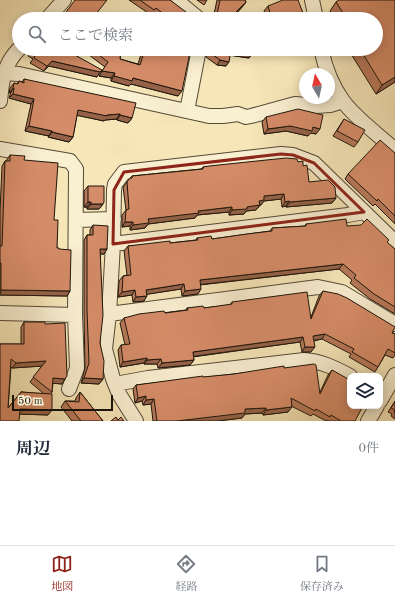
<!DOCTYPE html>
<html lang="ja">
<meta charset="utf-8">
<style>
:root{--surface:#fff;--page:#f2f2f3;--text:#1f2937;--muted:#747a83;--line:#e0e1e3;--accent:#8f2418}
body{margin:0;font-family:"Old Standard TT","Noto Serif JP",serif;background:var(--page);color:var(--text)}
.controls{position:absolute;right:12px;bottom:12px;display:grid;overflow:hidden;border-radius:8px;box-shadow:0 2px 10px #0003}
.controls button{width:36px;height:36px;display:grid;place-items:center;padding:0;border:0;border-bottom:1px solid var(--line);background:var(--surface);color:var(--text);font:20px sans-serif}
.compass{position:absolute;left:299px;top:68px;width:36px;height:36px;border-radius:50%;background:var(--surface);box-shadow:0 2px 10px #0003;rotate:351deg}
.scale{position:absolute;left:12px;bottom:10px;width:101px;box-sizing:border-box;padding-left:4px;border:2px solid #1d150a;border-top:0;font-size:11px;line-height:14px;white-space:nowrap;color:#1d150a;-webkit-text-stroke:3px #f9efd1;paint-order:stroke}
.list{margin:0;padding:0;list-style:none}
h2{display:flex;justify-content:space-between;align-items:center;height:52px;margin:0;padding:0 16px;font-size:17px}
h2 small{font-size:13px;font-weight:400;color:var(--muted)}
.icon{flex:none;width:22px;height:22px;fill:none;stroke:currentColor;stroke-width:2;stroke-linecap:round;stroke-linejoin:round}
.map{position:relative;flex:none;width:395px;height:421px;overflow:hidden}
.search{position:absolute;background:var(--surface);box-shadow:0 2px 10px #0003;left:12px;right:12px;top:12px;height:44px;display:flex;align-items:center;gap:10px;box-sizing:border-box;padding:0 14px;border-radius:22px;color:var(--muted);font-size:15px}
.sheet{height:124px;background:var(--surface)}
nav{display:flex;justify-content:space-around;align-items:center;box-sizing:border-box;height:56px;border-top:1px solid var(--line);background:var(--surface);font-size:11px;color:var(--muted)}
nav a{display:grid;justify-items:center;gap:2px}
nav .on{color:var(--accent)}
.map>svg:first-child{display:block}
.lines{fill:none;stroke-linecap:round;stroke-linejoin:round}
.minor-casing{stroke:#534936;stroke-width:16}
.minor{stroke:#f9efd1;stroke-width:14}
.wall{fill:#b77859;stroke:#1d150a;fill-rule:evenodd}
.shaded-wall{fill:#956249;stroke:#1d150a}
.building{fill:#d58c68;stroke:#1d150a}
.marked{fill:none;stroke:#8f2418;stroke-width:3;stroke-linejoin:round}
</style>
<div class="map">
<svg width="395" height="421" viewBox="0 0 395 421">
<rect width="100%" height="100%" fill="#f6e6b8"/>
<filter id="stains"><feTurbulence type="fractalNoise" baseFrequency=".005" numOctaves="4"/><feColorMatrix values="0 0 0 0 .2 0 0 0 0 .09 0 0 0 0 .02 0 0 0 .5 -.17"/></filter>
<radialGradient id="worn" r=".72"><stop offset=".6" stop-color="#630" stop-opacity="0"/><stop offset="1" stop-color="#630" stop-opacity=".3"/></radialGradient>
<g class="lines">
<g class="minor-casing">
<path id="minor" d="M176 0 199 19
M312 0 316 19
M47 19 64 0
M321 49C325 67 332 86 343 101 355 118 379 135 395 150
M4 73 19 74 209 116H223L238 114 246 117 251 116 295 104 316 106 330 105 343 101
M0 101C2 80 4 64 19 49
M187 111 199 49
M0 149 70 161 76 169 75 315 77 368 69 389
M76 220 114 219
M113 244 348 215 364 212
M0 313 75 315
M109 314 318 287 342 292 395 324
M115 384 148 378 304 360C321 361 335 368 350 376
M380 401 395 375
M136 421 119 394 113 379 105 349 109 314 113 244 114 190 115 184 124 172 281 154 293 155 314 163 395 242
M368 421 377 406"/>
</g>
<use href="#minor" class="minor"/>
</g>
<path class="wall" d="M129 0H170L193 19H160L152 13 151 15Z
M197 0H207L204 5Z
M217 0H245L246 2 243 6 236 14 259 19H213Z
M395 0V82L376 94 348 49H376V19H335L330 11 336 2Z
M268 6 299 18 297 19H267L264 11Z
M32 49H64L97 77 49 66 44 71 30 63 33 59 28 56Z
M81 49H121L120 59 138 64 142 51 143 49H187L178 96 131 84 129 86 111 81V78L99 76 105 67Z
M208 49H253L252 54 249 58 230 55 226 66 217 65 206 57Z
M24 79 132 118 128 123 117 120V119L105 120 104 121 77 115 73 137 69 142 48 137 49 136 25 131 31 104 9 98 11 92 9 93 10 88 14 83 17 84 19 81 22 82Z
M266 117 316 134 311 133 308 136 286 131 264 134 262 122Z
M344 119 358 142 354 147 333 136Z
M395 153V224L375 204 373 206 345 179 348 174Z
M10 155 24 160 54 220 57 248 70 291 67 296 0 295V211L2 166 5 161H6Z
M298 162 303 166 309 182 336 198 332 203 286 207V206L282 207 281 199 264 201 256 210 246 211 244 214 229 215V212L197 215 195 218 148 224 145 228 130 230V226L122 227V215L126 210 123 187 132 176 201 169 203 167Z
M88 186 103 204 99 209H87V207H84V191Z
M306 224 347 226 387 243 395 249V314L370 299 350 283 352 280 339 269 200 285 198 294 182 296 181 289 147 294 144 301 133 302 132 295 118 297 119 281 123 276 127 275 124 251 128 246 170 243 196 240 197 238 212 239 270 231 272 228 305 226Z
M93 225 107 249 104 254H100V343L103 379 99 384 81 383 85 368 84 315V240L87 235H90V230Z
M323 291 395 334V355L393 358 385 355 375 372 349 357 351 354 322 339 314 341 311 352H302L300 342 193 357 194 360 190 365 158 368 157 364H144V363L120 367 118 350 121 345H125L120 323 124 318 186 310 187 308H204L230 305 232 302 311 317 319 296Z
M24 322 45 324 65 379 62 384 53 383 52 392 51 394 48 415 20 414 0 421V344H21V327ZM42 366 30 382 44 394 21 392 8 408 11 367 12 368Z
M284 368 320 392 328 375 332 370 355 421H329L327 420 326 421 313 414 311 416 291 406 288 412 263 415 262 413 245 414 242 418 217 421H153L151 404 143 405 142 401 135 403 133 389 136 385 234 374Z
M80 392 103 421H72L61 407 65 401H75L76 398Z
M395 401V419L391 416 392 414 388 412Z"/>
<path class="shaded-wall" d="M246 2 243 6 232 18 235 13Z
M303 13 299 18 297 19H287Z
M231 50 252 54 249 58 228 55Z
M220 60 229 62 226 66 217 65Z
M52 61 100 72 97 77 49 66 44 71 47 66Z
M102 71 115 73 111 78 99 76Z
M114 76 133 78 182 91 178 96 131 84 129 86 111 81Z
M395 77V82L376 94 382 85Z
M13 88H14L11 92 9 93Z
M13 94 34 99 31 104 9 98Z
M78 110 107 115 120 114 117 119 105 120 104 121 75 115Z
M120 115 132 118 128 123 117 120Z
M29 126 52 131 49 136 25 131Z
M290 126 313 127 320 129 316 134 311 133 308 136 286 131 264 134 268 129Z
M52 132 73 137 69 142 48 137Z
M284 194 281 199 264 201 261 205H259H260L256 210 246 211 244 214 229 215 232 210 247 207 264 196Z
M336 198 332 203 286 207 290 202Z
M289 201 286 206 282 207 285 202Z
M88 202H91L87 207H84Z
M91 204H103L99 209H87Z
M232 207 229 212 197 215 195 218 148 224 145 228 130 230 133 225 148 219 198 211Z
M125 222H133L130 226 122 227Z
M100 249H107L104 254H96Z
M343 264 339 269 196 285 200 280Z
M184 284 181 289 143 295 146 290Z
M201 289 198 294 182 296 185 291Z
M1 290 70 291 67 296 0 295Z
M135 290 132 295 118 297 122 292Z
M147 296 144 301 133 302 136 297Z
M325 334 322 339 310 341 313 336Z
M303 337 300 342 189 357 193 352Z
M305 347H315L311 352H302Z
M147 358 144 363 120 367 123 362Z
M161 359 157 364H144L147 360Z
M194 360 190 365 158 368 162 363Z
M46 361 43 366 12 368 16 363Z
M53 378 65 379 62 384 49 383Z
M84 378 103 379 99 384 81 383Z
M146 396 142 401 135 403 138 398Z
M154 399 151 404 143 405 146 400Z
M292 407 288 412 263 415 266 410Z
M266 408 262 413 245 414 242 418 217 421H177L245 409Z
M20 409 52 410 48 415 17 414Z"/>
<path class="building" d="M75 0H107L92 19H61Z
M140 0H170L194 18 193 19H170L156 8 154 10Z
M220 0H245L246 2 235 13 259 17V19H216Z
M283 0H298L303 13 287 19H272L268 6Z
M339 0H395V77L382 85 360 49H376V19H347L336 2Z
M33 49H64L102 70 100 72 52 61 47 66 34 58 36 54 31 51Z
M91 49H121L120 59 140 65 145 49H187L186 52H190L182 91 133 78 132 81 114 76 115 73 102 71 108 62Z
M210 49H253L252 54 231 50 229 62 220 60 209 52Z
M24 79 136 103 132 118 120 115V114L107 115V116L78 110 73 137 52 132V131L29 126 34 99 13 94 14 88H13L14 83 18 84 19 81 24 83Z
M298 109 323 115 320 129 313 127 312 131 290 126 268 129 266 117Z
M344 119 365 130 358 142 337 131Z
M380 140 395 153V216L378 199 377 201 348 174Z
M10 155 25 156 24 160 58 163 54 220H58L57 248H59V249L71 250 70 291 1 290V263H0V246H2L5 161H10Z
M286 158 297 159 298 162 303 161V166L307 165 309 182 328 180 335 187 336 198 290 202 289 201 285 202 284 194 264 196V200L259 201 260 205 247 207V209L232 210V207L198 211 199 213 148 219 149 223 133 225V222H125L126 210 129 209 127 182 130 178H132V176L203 169V167L209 166Z
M88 186H104V202L103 204H91V202H88Z
M346 219 347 226 361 225 367 219 389 240 387 242 395 249V307L374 294 354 278 356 275 343 264 200 280 201 289 185 291 184 284 146 290 147 296 136 297 135 290 122 292 123 276 131 275 128 246 170 241V243L198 240 197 238 211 236 212 239 247 234 272 231V228L306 226V224Z
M93 225 108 226 107 249H100L103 315 100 343 104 361 103 379 84 378 89 363 87 310V235H93Z
M323 291 338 294 347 298 395 327 392 333 395 334V353L388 349 378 367 352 352 354 349 325 334 313 336 315 347H305L303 337 193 352 194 360 162 363 161 359 147 360V358L123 362 121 345 130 344 124 318 139 314 164 311 165 313 188 310 187 308 203 306 204 308 232 304V302L307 292 311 319Z
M24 322H45V324L65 323 67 376 65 379 53 378 52 392 33 377 46 361 16 363 11 359 8 408 22 391 21 392 52 394V410L20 409 19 421H0V344H24Z
M314 364 316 365 320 394 332 370 350 380V406H363L355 421H341L331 415 330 417 316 409 315 411 291 398 292 407 266 410V408L245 409V413L177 421H157L154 399 146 400V396L138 398 136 385 203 376V377L234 374 284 366V368Z
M80 392 103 421H81L65 401 79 402Z
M395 402V413L394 412 395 410 391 408Z
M116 417 118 420 121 417 124 421H111Z"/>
<path class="marked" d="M281 154 293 155 314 163 364 212 113 244 114 190 124 172Z"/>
<rect width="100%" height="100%" filter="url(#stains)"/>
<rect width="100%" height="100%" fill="url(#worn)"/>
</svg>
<div class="controls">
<button><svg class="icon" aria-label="layers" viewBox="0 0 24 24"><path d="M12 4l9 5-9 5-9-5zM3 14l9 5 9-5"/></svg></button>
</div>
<svg class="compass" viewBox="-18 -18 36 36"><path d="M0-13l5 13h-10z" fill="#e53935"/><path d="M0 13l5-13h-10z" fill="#747a83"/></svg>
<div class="scale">50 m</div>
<div class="search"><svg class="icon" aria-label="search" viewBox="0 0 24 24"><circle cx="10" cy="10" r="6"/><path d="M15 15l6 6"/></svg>ここで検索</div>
</div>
<section class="sheet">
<h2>周辺<small>0件</small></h2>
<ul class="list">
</ul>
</section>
<nav>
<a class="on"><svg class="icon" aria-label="map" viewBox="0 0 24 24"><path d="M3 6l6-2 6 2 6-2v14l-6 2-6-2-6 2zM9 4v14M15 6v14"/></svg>地図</a>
<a><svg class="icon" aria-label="directions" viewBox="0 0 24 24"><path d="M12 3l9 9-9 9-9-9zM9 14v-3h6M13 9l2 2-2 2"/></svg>経路</a>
<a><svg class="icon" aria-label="saved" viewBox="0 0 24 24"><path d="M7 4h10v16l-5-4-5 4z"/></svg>保存済み</a>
</nav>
